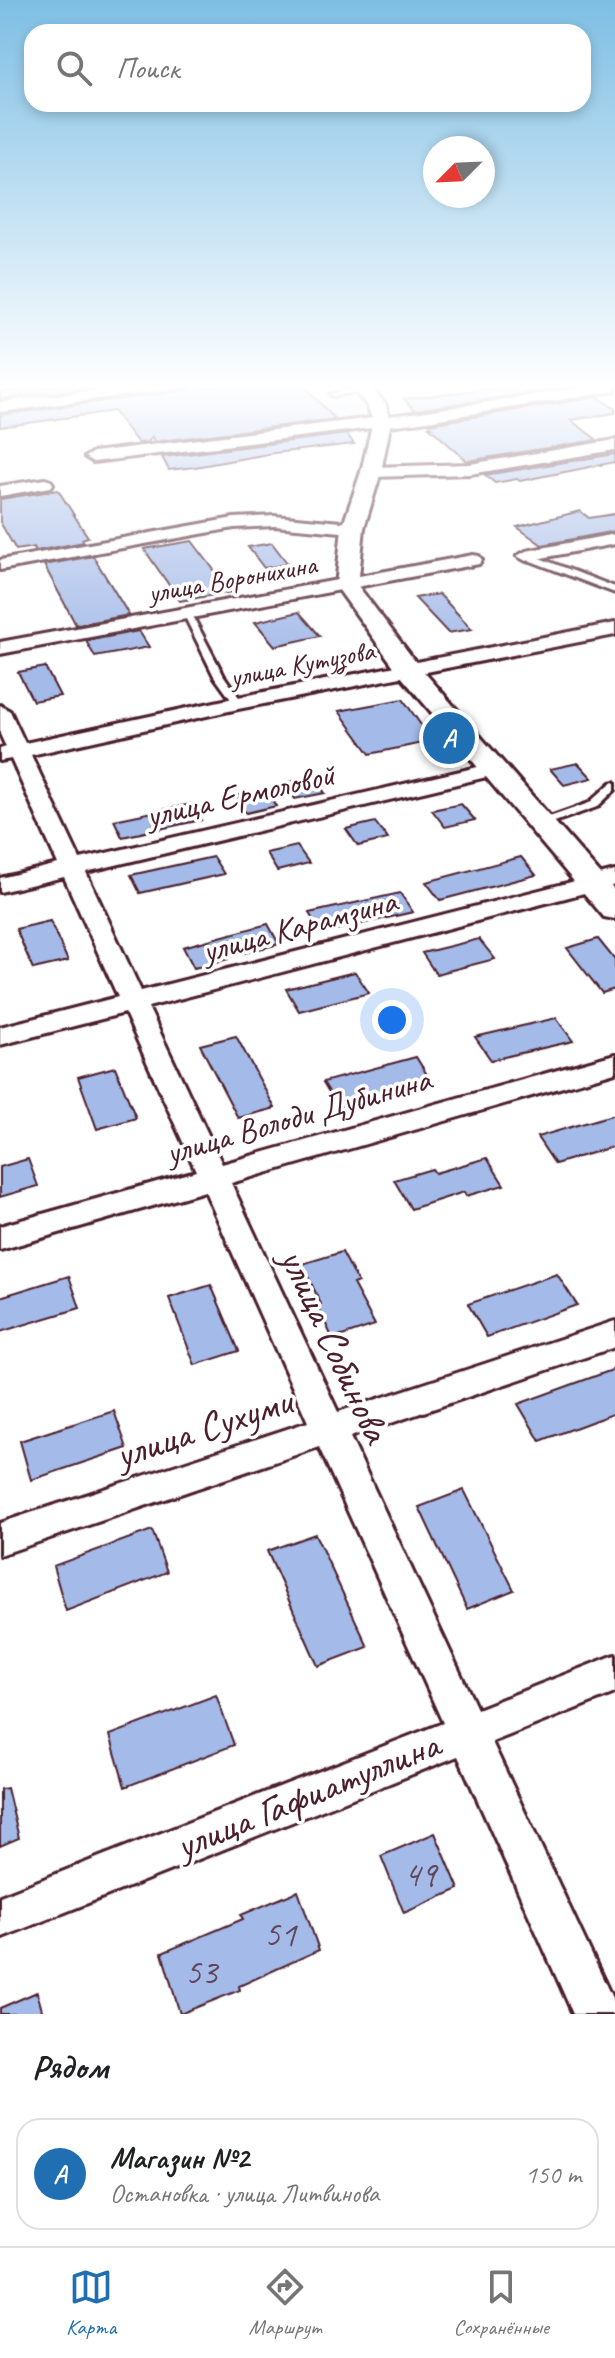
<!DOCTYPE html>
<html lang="ru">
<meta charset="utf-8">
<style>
:root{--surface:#fff;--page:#f6f6f6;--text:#202124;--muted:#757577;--line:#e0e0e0;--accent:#1f6fb2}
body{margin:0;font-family:Caveat,sans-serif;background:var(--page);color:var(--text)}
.compass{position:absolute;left:423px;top:136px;width:72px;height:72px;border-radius:50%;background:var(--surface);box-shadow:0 4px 12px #0003;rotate:246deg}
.you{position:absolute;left:392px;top:1020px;width:28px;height:28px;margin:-20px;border:6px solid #fff;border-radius:50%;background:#1a73e8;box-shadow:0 0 0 12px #1a73e833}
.badge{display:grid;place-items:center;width:52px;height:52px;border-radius:50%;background:var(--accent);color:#fff;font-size:26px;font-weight:700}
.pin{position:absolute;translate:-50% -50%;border:4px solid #fff;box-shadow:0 2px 8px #0006}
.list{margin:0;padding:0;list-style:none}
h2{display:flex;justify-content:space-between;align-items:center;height:104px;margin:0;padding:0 32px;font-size:34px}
h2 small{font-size:26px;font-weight:400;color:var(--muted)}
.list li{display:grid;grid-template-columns:52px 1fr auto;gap:24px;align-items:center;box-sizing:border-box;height:112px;margin:0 16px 16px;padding:0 16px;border:2px solid var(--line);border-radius:24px}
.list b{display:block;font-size:30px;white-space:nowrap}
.list p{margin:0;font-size:26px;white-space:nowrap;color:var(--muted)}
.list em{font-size:26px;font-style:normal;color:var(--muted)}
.icon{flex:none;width:44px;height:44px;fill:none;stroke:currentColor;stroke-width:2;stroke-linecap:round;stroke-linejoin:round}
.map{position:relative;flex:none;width:615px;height:2014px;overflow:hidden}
.search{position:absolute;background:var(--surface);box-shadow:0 4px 12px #0003;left:24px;right:24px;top:24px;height:88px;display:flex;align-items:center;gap:20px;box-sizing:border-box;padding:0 28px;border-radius:24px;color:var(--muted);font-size:30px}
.sheet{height:232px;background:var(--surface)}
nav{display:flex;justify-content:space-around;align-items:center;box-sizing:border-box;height:112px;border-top:2px solid var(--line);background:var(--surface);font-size:22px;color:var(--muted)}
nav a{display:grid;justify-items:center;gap:4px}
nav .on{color:var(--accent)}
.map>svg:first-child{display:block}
.built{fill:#e4eaf8}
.building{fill:#a4bae8;stroke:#4a1f2b;stroke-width:2}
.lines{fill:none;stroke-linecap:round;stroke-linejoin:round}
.service-casing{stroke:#4a1f2b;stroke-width:6}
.minor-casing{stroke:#4a1f2b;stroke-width:6}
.tertiary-casing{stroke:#4a1f2b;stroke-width:6}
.service{fill:#fff;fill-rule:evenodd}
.minor{fill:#fff;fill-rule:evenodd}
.tertiary{fill:#fff;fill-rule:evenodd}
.labels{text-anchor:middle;stroke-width:7;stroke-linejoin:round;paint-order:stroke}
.far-street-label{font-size:28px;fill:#4a1f2b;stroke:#fff}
.street-label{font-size:34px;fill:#4a1f2b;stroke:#fff}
.near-number-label{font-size:36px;fill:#60465a}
.near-street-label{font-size:40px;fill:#4a1f2b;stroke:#fff}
</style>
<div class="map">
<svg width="615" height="2014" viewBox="0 0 615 2014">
<rect width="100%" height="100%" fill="#fff"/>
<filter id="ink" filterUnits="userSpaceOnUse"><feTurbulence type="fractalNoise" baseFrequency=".0125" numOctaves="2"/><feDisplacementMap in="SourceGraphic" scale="16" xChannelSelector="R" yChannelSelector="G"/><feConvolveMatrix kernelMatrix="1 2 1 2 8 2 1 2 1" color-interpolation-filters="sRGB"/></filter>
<g filter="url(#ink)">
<path class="built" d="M228 383H341L371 412 364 419 206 441 171 390Z"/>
<path class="building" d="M79 383H133L0 399V392Z
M197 383H205V388L249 383H301L335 419 154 442 152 437 148 442 138 443 113 411 0 427V415L187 390Z
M534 383 582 385 415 410 404 399Z
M598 397 615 409V413L571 420 597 440 467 461 429 427H432L429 424Z
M347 434 354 444 274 453 195 467 169 470 162 457Z
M615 454V462L520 481 517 479 495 483 485 475Z
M58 490 88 537 82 539 84 542 36 551 34 547 16 550 0 522V499Z
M580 511 589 518 615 514V531L542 545 517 527Z
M192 541 231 592 180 601 144 549Z
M272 543 288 564 264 568 248 547Z
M93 556 129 615 76 625 44 565Z
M439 594 472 629 448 633 415 598Z
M299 612 320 636 275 646 255 622Z
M139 631 149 647 95 657 86 641Z
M45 667 60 696 33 701 18 672Z
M403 699 432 741 370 754 339 711Z
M578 763 592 778 564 785 550 769Z
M314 777 325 793 295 799 285 783Z
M265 790 276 806 246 813 236 796Z
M191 804 201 820 122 837 114 820Z
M461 804 475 820 445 827 432 810Z
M375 822 388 839 358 846 346 829Z
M297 846 309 863 277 871 266 853Z
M213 857 224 874 140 893 131 875Z
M521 857 536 875 440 900 426 882Z
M400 893 413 912 321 933 309 913Z
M50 921 68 961 33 969 16 929Z
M268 924 279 944 227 957 228 959 194 968 183 947Z
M479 939 495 959 436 974 422 953Z
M598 939 615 960V989L602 993 567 948Z
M355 972 369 993 299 1011 286 989Z
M556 1018 573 1041 491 1060 475 1037Z
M236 1036 275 1108 238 1118 200 1045Z
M416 1057 431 1081 338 1107 323 1082Z
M115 1067 136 1118 97 1129 78 1077Z
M615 1114V1146L555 1164 537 1137Z
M487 1158 504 1185 466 1196 464 1192 411 1209 394 1180 432 1169 435 1173Z
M28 1159 38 1186 0 1197V1167Z
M342 1252 358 1282 353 1284 375 1325 333 1339 317 1306 321 1304 302 1264Z
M557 1274 577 1305 487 1337 468 1304Z
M69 1276 80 1308 0 1332V1297Z
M211 1285 239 1351 195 1365 169 1298Z
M615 1369V1413L540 1441 518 1404Z
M114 1411 127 1448 31 1480 20 1441Z
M464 1490 514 1590 467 1609 419 1507Z
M152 1530 167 1572 66 1611 53 1566Z
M315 1534 368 1647 318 1666 267 1551Z
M216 1695 234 1745 125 1787 110 1735Z
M7 1788 19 1838 0 1846V1789Z
M435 1833 459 1889 404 1913 381 1856Z
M298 1891 319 1950 239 1986 240 1990 180 2014 162 1953 243 1919 241 1915Z
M37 1992 43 2014H0V2008Z"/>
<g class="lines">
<g class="service-casing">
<path id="service" d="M363 387 365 388V390L333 396 330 394Z
M523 554H529L615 587V593L523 558Z
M188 612 192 615 224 676 243 703 241 705H235L214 676 184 615Z
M615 782V790L597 807 546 825 542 826 537 823 538 821 589 803 611 783Z"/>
</g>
<g class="minor-casing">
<path id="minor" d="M155 383H194L187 387 0 412V402Z
M615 383V391L421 422 93 462 85 457 93 452 421 412Z
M615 440V450L470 474 371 477 363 472 371 467 470 464Z
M45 479 51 481 53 484 51 487 0 496V486Z
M274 516 353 523 362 528 353 533 274 526 234 528 0 570V560L234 518Z
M615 534V544L526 561 517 556 526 551Z
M473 555 479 556 482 560 479 564 0 654V642Z
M615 623V635L238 709 31 755 80 859 495 763 506 769 495 775 86 872 141 991 615 871V885L148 1007 222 1164 615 1054V1072L231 1183 338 1412 615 1321V1347L350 1437 477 1709 615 1655V1693L492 1742 612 1998 615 2014H573L458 1756 0 1938V1896L443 1723 319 1447 0 1555V1523L308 1422 205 1191 0 1250V1226L196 1171 125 1013 0 1045V1027L118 997 64 877 0 892V878L58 864 11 759 0 761V749L6 747 0 734V705L10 711 25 743 238 697Z"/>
</g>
<g class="tertiary-casing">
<path id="tertiary" d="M347 383H366L385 403 391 421 381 472 364 528 358 586 418 665 615 891V919L604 917 400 675 336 586 342 528 361 472 373 421 367 405Z"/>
</g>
<use href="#service" class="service"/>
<use href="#minor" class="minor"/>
<use href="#tertiary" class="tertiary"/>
</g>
</g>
<linearGradient id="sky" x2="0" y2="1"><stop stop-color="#7ebee4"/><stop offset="0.58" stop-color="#fff"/><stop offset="1" stop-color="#fff" stop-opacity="0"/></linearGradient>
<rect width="615" height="665" fill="url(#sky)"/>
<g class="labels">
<g class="far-street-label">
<text transform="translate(232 578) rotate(-10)" y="10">улица Воронихина</text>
<text transform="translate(302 663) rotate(-11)" y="10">улица Кутузова</text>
</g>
<g class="street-label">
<text transform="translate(240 794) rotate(-13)" y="12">улица Ермоловой</text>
<text transform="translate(299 925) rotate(-15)" y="12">улица Карамзина</text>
<text transform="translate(298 1115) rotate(-16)" y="12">улица Володи Дубинина</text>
</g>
<g class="near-number-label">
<text x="420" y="1886">49</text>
<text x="280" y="1946">51</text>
<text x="201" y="1984">53</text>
</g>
<g class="near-street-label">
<text transform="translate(336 1345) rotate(65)" y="14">улица Собинова</text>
<text transform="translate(203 1427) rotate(-18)" y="14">улица Сухуми</text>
<text transform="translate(307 1794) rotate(-22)" y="14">улица Гафиатуллина</text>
</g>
</g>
</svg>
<svg class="compass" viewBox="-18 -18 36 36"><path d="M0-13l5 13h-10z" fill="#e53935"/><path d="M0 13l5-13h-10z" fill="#757577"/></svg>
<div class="you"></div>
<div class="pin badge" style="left:449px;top:738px">A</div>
<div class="search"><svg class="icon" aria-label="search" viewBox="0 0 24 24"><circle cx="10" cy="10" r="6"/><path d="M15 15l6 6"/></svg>Поиск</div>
</div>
<section class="sheet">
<h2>Рядом<small></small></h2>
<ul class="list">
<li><span class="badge">A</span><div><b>Магазин №2</b><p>Остановка · улица Литвинова</p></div><em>150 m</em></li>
</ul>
</section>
<nav>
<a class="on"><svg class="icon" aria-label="map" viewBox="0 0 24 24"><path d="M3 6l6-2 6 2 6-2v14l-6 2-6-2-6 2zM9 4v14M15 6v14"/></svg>Карта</a>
<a><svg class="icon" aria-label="directions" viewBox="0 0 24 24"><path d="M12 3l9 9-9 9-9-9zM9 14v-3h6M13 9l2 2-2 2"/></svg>Маршрут</a>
<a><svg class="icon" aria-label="saved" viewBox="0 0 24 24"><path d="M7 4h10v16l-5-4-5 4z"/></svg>Сохранённые</a>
</nav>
